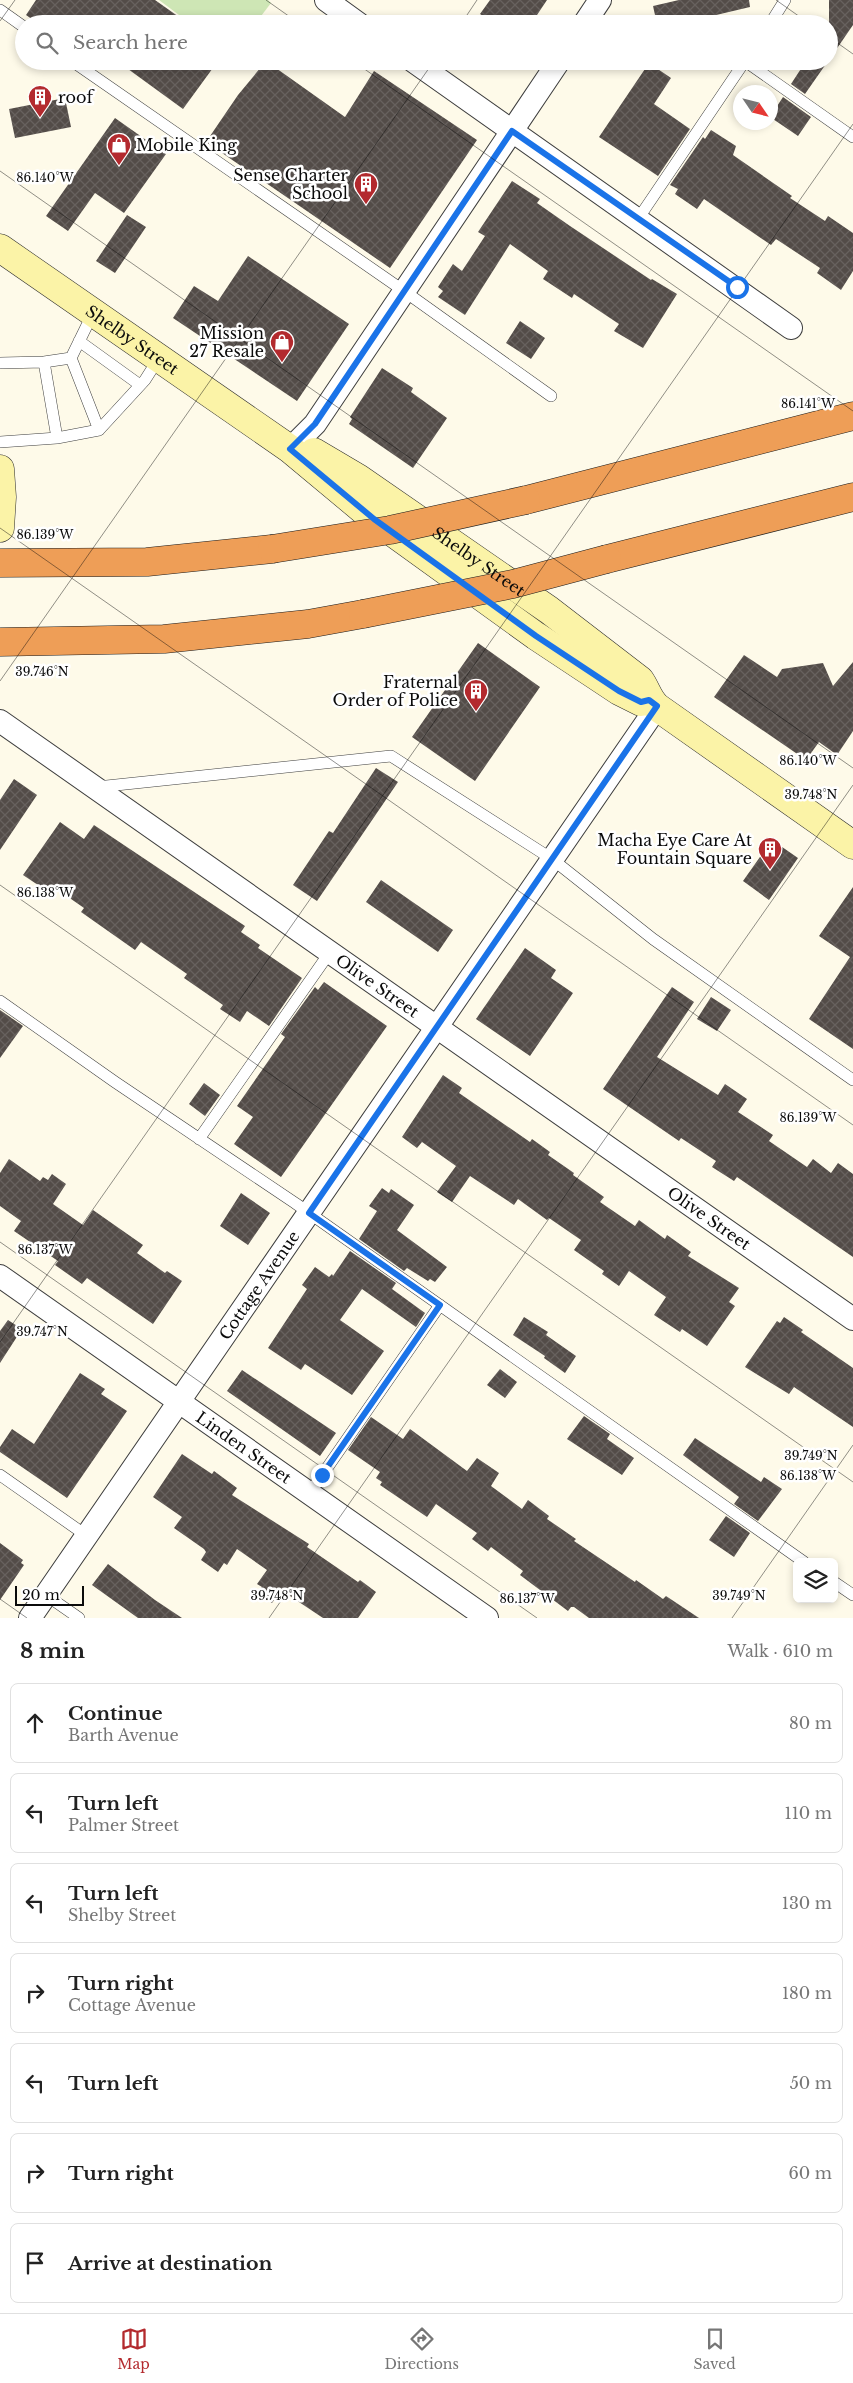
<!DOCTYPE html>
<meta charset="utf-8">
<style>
:root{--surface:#fff;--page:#f6f6f6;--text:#222;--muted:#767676;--line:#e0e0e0;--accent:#b32a2e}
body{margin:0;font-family:"Libre Baskerville",serif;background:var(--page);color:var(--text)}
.controls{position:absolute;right:15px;bottom:15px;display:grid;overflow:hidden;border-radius:8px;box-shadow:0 2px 8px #0003}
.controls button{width:45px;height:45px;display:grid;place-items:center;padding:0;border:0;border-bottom:1px solid var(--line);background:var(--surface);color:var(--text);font:25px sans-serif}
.compass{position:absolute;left:733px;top:85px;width:45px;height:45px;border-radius:50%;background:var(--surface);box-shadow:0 2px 8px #0003;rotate:125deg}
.scale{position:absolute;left:15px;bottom:12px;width:69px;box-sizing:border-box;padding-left:5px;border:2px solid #0b0b0b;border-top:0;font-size:14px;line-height:18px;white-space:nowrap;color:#0b0b0b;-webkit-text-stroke:4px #fff;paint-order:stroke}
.stop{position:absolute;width:15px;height:15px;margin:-11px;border:4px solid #1a73e8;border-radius:50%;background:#fff}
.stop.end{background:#1a73e8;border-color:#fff;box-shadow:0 1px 5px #0008}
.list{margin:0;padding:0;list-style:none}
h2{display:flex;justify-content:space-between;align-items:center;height:65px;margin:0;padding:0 20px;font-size:21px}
h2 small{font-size:16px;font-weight:400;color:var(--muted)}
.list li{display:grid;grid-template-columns:32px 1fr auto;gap:15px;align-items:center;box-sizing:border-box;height:80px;margin:0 10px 10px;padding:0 10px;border:1px solid var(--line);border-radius:8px}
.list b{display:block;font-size:19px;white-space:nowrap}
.list p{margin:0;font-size:16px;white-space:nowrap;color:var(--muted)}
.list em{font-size:16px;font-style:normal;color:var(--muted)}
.icon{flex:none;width:28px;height:28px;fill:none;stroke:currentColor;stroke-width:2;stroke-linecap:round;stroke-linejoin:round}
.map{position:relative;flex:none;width:853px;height:1618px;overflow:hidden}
.search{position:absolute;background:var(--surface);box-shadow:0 2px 8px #0003;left:15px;right:15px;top:15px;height:55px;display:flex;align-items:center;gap:12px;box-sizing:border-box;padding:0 18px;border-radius:28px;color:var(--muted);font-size:19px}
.sheet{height:695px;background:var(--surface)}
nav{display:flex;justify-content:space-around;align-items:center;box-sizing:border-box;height:70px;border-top:1px solid var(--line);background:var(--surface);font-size:14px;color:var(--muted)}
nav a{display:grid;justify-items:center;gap:2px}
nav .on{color:var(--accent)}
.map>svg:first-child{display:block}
.park{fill:#cee6b5}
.building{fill:url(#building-cross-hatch)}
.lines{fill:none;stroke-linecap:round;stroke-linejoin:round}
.lane-casing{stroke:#3e3e3e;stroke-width:12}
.street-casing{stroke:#3e3e3e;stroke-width:24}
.secondary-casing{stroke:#2d2d2d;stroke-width:29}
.highway-casing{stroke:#1c1c1c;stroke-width:29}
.lane{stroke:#fff;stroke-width:11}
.street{stroke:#fff;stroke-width:22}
.secondary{stroke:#fbf3a7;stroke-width:28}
.highway{stroke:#ee9e57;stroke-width:28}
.highway-bridge-casing{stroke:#1c1c1c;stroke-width:29;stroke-linecap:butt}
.highway-bridge{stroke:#ee9e57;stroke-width:28}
.route{stroke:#1a73e8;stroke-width:6}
.ticks{fill:none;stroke:#0b0b0b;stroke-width:1;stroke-opacity:0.45}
.labels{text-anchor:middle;stroke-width:5;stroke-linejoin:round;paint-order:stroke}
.poi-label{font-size:16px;fill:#0b0b0b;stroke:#fff;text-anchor:end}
.street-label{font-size:16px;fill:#0b0b0b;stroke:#fff}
.ticks-label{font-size:12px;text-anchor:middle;fill:#0b0b0b;stroke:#fff;stroke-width:5;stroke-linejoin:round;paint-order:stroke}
</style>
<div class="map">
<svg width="853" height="1618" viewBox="0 0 853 1618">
<defs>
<pattern id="building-cross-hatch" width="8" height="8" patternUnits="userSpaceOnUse" patternTransform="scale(1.25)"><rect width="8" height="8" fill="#534c48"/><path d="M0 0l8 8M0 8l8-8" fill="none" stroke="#67615e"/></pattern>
</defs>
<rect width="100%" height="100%" fill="#fefae9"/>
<path class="park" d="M159 0H268L271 3 255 24H191Z"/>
<path class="building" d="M36 0H155L189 24H39L26 15Z
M490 0H547L531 24H495L480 14Z
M679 0H749L750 7 695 20 696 24H657L653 6Z
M829 0H853V25L829 60Z
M117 61H218L183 109Z
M266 61 345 117 374 71 477 140 390 268 206 142 238 95Z
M806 61H828L805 94 791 84Z
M649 63 671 78 654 104 690 129 658 176 599 137Z
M783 97 811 117 798 136 770 117Z
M65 98 71 127 15 138 9 109Z
M115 118 166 154 124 213 95 193 68 231 46 216Z
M711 130 736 146 733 155 792 196 790 198 825 221 828 216 853 233V271L841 290 817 273 820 268 776 239 771 245 704 199 697 209 675 194 678 189 670 185 703 137 705 139Z
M512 181 540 199 537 203 570 226 651 280 652 279 677 294 643 348 614 331 619 324 574 294 572 298 543 279 548 271 510 244 465 315 438 297 443 291 438 287 453 264 462 271 485 236 478 232Z
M127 215 146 227 115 273 96 261Z
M248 256 349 324 297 401 173 318 194 286 218 301Z
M520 321 545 338 531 359 506 343Z
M382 368 413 388 411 392 447 418 413 468 349 424 352 419 350 417Z
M478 643 540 687 475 781 412 737Z
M744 655 777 677 782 669 823 663 833 686 853 662V731L837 755 819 742 806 760 714 697Z
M376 768 398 782 317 901 293 885 329 831 333 833Z
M14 779 37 795 0 850V800Z
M60 822 84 839 94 825 245 926 241 932 260 945 258 948 302 978 269 1026 247 1011 240 1022 220 1009 223 1005 184 978 187 974 141 942 135 950 81 912 84 908 51 885 47 891 23 875Z
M772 840 798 858 769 900 743 881Z
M381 880 453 930 438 952 366 902Z
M853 887V1049L809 1019 850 957 819 936Z
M525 948 556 970 551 978 573 993 530 1056 476 1019Z
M324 982 387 1026 281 1177 234 1144 253 1117 237 1106 285 1037 281 1034 315 987 318 990Z
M672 987 694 1002 657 1057 718 1095 725 1084 747 1099 738 1112 773 1135 769 1141 807 1167 813 1159 831 1173 838 1163 853 1174V1257L737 1177 734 1181 712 1167 716 1161 681 1138 679 1141 603 1089Z
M711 997 731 1010 717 1031 697 1019Z
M0 1010 23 1026 0 1058Z
M443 1075 462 1088 459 1093 530 1142 532 1139 550 1152 548 1155 574 1173 573 1175 604 1197 600 1202 635 1226 639 1220 665 1239 667 1235 691 1252 688 1256 739 1288 729 1302 735 1306 707 1346 682 1329 680 1332 654 1315 666 1297 629 1271 619 1286 602 1274 604 1271 574 1250 581 1240 549 1218 547 1220 518 1199 514 1205 470 1176 452 1202 437 1192 456 1166 422 1142 417 1148 402 1137Z
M204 1083 220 1095 205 1116 189 1104Z
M9 1159 40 1181 43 1177 48 1180 52 1174 66 1184 53 1204 83 1225 93 1210 143 1245 137 1253 165 1273 167 1271 182 1281 153 1324 87 1278 82 1284 55 1265 58 1261 14 1231 21 1221 0 1206V1173Z
M382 1188 389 1193 391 1189 414 1205 397 1230 447 1267 435 1282 430 1279 428 1281 407 1268 404 1271 359 1239 377 1211 369 1206Z
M241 1193 270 1213 248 1245 220 1226Z
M350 1251 396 1283 392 1289 425 1313 416 1327 362 1289 340 1320 384 1351 352 1395 305 1364 301 1370 268 1348 307 1289 302 1285 315 1267 329 1277 332 1274 333 1276Z
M524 1317 548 1332 546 1335 576 1356 565 1373 544 1358 545 1356 513 1335Z
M784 1317 803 1330 801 1332 853 1368V1427L794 1387 789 1394 745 1367 777 1321 780 1323Z
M8 1320 22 1329 0 1363V1331Z
M500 1369 517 1382 505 1398 487 1385Z
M242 1370 336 1433 320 1456 227 1391Z
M80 1373 105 1389 101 1394 127 1411 67 1498 0 1452V1447L12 1429 34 1444Z
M584 1416 610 1434 607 1439 634 1458 622 1475 567 1439Z
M371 1417 403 1439 410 1429 467 1471 477 1458 499 1473 491 1486 522 1509 528 1500 549 1516 547 1519 576 1539 574 1541 635 1582 636 1580 663 1599 666 1596 699 1618H589L574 1607H571L568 1611 520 1575 523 1571 491 1547 488 1551 472 1539 477 1533 436 1504 427 1517 380 1485 382 1482 376 1478 380 1472 348 1450Z
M695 1438 761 1482 764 1477 782 1489 758 1521 734 1504 739 1497 683 1455Z
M182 1454 212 1474 214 1471 237 1488 232 1495 309 1544 307 1547 358 1582 360 1580 376 1592 358 1618H323L281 1590 272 1603 257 1593 262 1587 257 1584 267 1570 237 1549 227 1565 224 1563 218 1572 201 1560 206 1552 204 1549 174 1528 182 1517 153 1497Z
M726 1516 750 1533 734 1557 709 1540Z
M0 1543 23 1560 21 1563 24 1565 0 1600Z
M108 1564 155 1600 182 1618H138L92 1585Z"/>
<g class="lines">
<g class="lane-casing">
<path id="lane" d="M0 10 24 27
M770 24 785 0
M72 61 404 291 551 396
M745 61 853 137
M638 219 745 61
M79 341 140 385
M71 358 99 430
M44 362 57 438
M0 363 44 362 71 358 93 313
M0 442 57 438 99 430 145 380 159 358
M97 787 391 756 552 859 653 939 853 1080
M0 1001 115 1082 295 1203 804 1562
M199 1139 330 952
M0 1475 87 1536
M309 1494 440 1305
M834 1582 853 1595
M46 1595 79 1618"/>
</g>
<g class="street-casing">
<g id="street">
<path d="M326 0 359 24"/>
<path d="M584 24 600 0"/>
<path d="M413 61 791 328"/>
<path d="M290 449 315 424 559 61"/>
<path id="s1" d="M0 721 853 1319"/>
<path id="s2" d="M0 1276 487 1618"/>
<path id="s3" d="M30 1618 657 707"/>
</g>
</g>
<g class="secondary-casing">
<g id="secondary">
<path id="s4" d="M0 248 290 449 374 519 536 636 619 691 641 702 649 700"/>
<path id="s5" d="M314 452 358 478 549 610 640 680C647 690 648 699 657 707L853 845"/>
<path d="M0 469 2 497 0 528"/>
</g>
</g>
<g class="highway-casing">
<path id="highway" d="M526 500 853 416
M607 559 853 497
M0 563 147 562 272 549
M0 642 164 639 308 624 363 614"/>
</g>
<use href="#lane" class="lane"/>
<use href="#street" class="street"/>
<use href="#secondary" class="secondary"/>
<use href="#highway" class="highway"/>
<g class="highway-bridge-casing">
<path id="highway-bridge" d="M272 549 390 530 526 500
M363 614 513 584 607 559"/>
</g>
<use href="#highway-bridge" class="highway-bridge"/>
</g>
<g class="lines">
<path class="route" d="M322 1475 440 1305 309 1213 657 706 649 700 641 702 619 691 536 636 374 519 290 449 315 424 512 131 737 287"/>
</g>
<path class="ticks" d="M266 0 300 24M776 0 810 24M0 21 15 0M461 24 477 0M829 37 853 54M353 61 853 411M0 171 853 768M0 528 853 1125M0 681 434 61M0 885 853 1482M0 1242 537 1618M0 1342 853 124M0 1599 27 1618M269 1618 853 785M732 1618 853 1445"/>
<defs>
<g id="building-pin" transform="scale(1.25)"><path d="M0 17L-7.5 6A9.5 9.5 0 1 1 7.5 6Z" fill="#b32a2e" stroke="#fff"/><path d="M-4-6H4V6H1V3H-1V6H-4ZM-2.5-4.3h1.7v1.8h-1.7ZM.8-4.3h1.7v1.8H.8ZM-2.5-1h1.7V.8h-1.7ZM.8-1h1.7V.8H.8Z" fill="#fff"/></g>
<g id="shop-pin" transform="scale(1.25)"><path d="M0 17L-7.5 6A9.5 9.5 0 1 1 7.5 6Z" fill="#b32a2e" stroke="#fff"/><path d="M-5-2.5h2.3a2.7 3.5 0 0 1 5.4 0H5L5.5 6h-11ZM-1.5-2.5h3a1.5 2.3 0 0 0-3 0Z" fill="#fff"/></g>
</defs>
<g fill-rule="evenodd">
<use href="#building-pin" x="40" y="97"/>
<use href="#shop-pin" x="119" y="145"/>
<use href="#building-pin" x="366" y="184"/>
<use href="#shop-pin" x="282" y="342"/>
<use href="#building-pin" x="476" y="691"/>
<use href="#building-pin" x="770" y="849"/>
</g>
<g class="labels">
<g class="poi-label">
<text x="58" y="103" text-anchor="start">roof</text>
<text x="136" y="151" text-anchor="start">Mobile King</text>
<text x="348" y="181">Sense Charter<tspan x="348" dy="18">School</tspan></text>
<text x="264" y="339">Mission<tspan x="264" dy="18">27 Resale</tspan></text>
<text x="458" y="688">Fraternal<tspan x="458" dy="18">Order of Police</tspan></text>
<text x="752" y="846">Macha Eye Care At<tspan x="752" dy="18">Fountain Square</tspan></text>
</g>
<g class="street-label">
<text dy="6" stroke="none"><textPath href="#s4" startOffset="161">Shelby Street</textPath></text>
<text dy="6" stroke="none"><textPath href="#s5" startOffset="198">Shelby Street</textPath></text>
<text dy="6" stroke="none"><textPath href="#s1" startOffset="461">Olive Street</textPath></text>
<text dy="6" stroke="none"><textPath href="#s1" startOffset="866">Olive Street</textPath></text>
<text dy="6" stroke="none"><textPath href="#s3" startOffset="404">Cottage Avenue</textPath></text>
<text dy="6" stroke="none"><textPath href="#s2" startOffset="298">Linden Street</textPath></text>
</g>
</g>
<g class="ticks-label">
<text x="45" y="182">86.140°W</text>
<text x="808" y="408">86.141°W</text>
<text x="45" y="539">86.139°W</text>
<text x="42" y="676">39.746°N</text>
<text x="808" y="765">86.140°W</text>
<text x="811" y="799">39.748°N</text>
<text x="45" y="897">86.138°W</text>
<text x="808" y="1122">86.139°W</text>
<text x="45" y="1254">86.137°W</text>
<text x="42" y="1336">39.747°N</text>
<text x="811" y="1460">39.749°N</text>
<text x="808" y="1480">86.138°W</text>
<text x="277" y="1600">39.748°N</text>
<text x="739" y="1600">39.749°N</text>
<text x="527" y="1603">86.137°W</text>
</g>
</svg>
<div class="controls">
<button><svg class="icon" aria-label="layers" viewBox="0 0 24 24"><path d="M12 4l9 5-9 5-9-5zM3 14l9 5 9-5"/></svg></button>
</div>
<svg class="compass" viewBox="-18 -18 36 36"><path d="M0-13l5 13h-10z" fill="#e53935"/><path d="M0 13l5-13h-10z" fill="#767676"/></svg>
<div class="scale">20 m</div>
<div class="stop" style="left:737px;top:287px"></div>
<div class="stop end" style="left:322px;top:1475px"></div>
<div class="search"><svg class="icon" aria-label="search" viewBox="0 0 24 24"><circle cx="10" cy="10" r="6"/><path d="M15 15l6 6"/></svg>Search here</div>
</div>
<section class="sheet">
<h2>8 min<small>Walk · 610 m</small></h2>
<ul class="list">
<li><svg class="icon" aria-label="ahead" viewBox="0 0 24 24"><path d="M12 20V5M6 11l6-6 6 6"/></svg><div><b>Continue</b><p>Barth Avenue</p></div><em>80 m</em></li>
<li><svg class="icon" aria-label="left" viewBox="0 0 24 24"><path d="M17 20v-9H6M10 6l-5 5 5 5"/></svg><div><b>Turn left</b><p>Palmer Street</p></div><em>110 m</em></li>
<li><svg class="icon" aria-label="left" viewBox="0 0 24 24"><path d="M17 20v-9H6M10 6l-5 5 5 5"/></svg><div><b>Turn left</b><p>Shelby Street</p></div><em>130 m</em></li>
<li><svg class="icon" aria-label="right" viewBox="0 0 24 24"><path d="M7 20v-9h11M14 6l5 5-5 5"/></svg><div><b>Turn right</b><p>Cottage Avenue</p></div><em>180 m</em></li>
<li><svg class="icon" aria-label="left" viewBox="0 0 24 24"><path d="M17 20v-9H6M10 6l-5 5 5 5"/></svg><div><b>Turn left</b></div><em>50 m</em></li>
<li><svg class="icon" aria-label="right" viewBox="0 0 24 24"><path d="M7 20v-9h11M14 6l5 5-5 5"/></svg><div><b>Turn right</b></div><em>60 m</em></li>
<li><svg class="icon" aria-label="arrive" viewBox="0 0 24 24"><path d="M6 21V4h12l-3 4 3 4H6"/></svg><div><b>Arrive at destination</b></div></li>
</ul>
</section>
<nav>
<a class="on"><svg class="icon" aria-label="map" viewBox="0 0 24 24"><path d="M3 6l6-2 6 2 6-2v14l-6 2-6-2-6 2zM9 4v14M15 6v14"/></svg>Map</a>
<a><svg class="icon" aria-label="directions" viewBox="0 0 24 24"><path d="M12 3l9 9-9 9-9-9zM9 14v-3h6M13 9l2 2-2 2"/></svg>Directions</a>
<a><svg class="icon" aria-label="saved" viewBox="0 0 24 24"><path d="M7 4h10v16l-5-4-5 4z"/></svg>Saved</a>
</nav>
